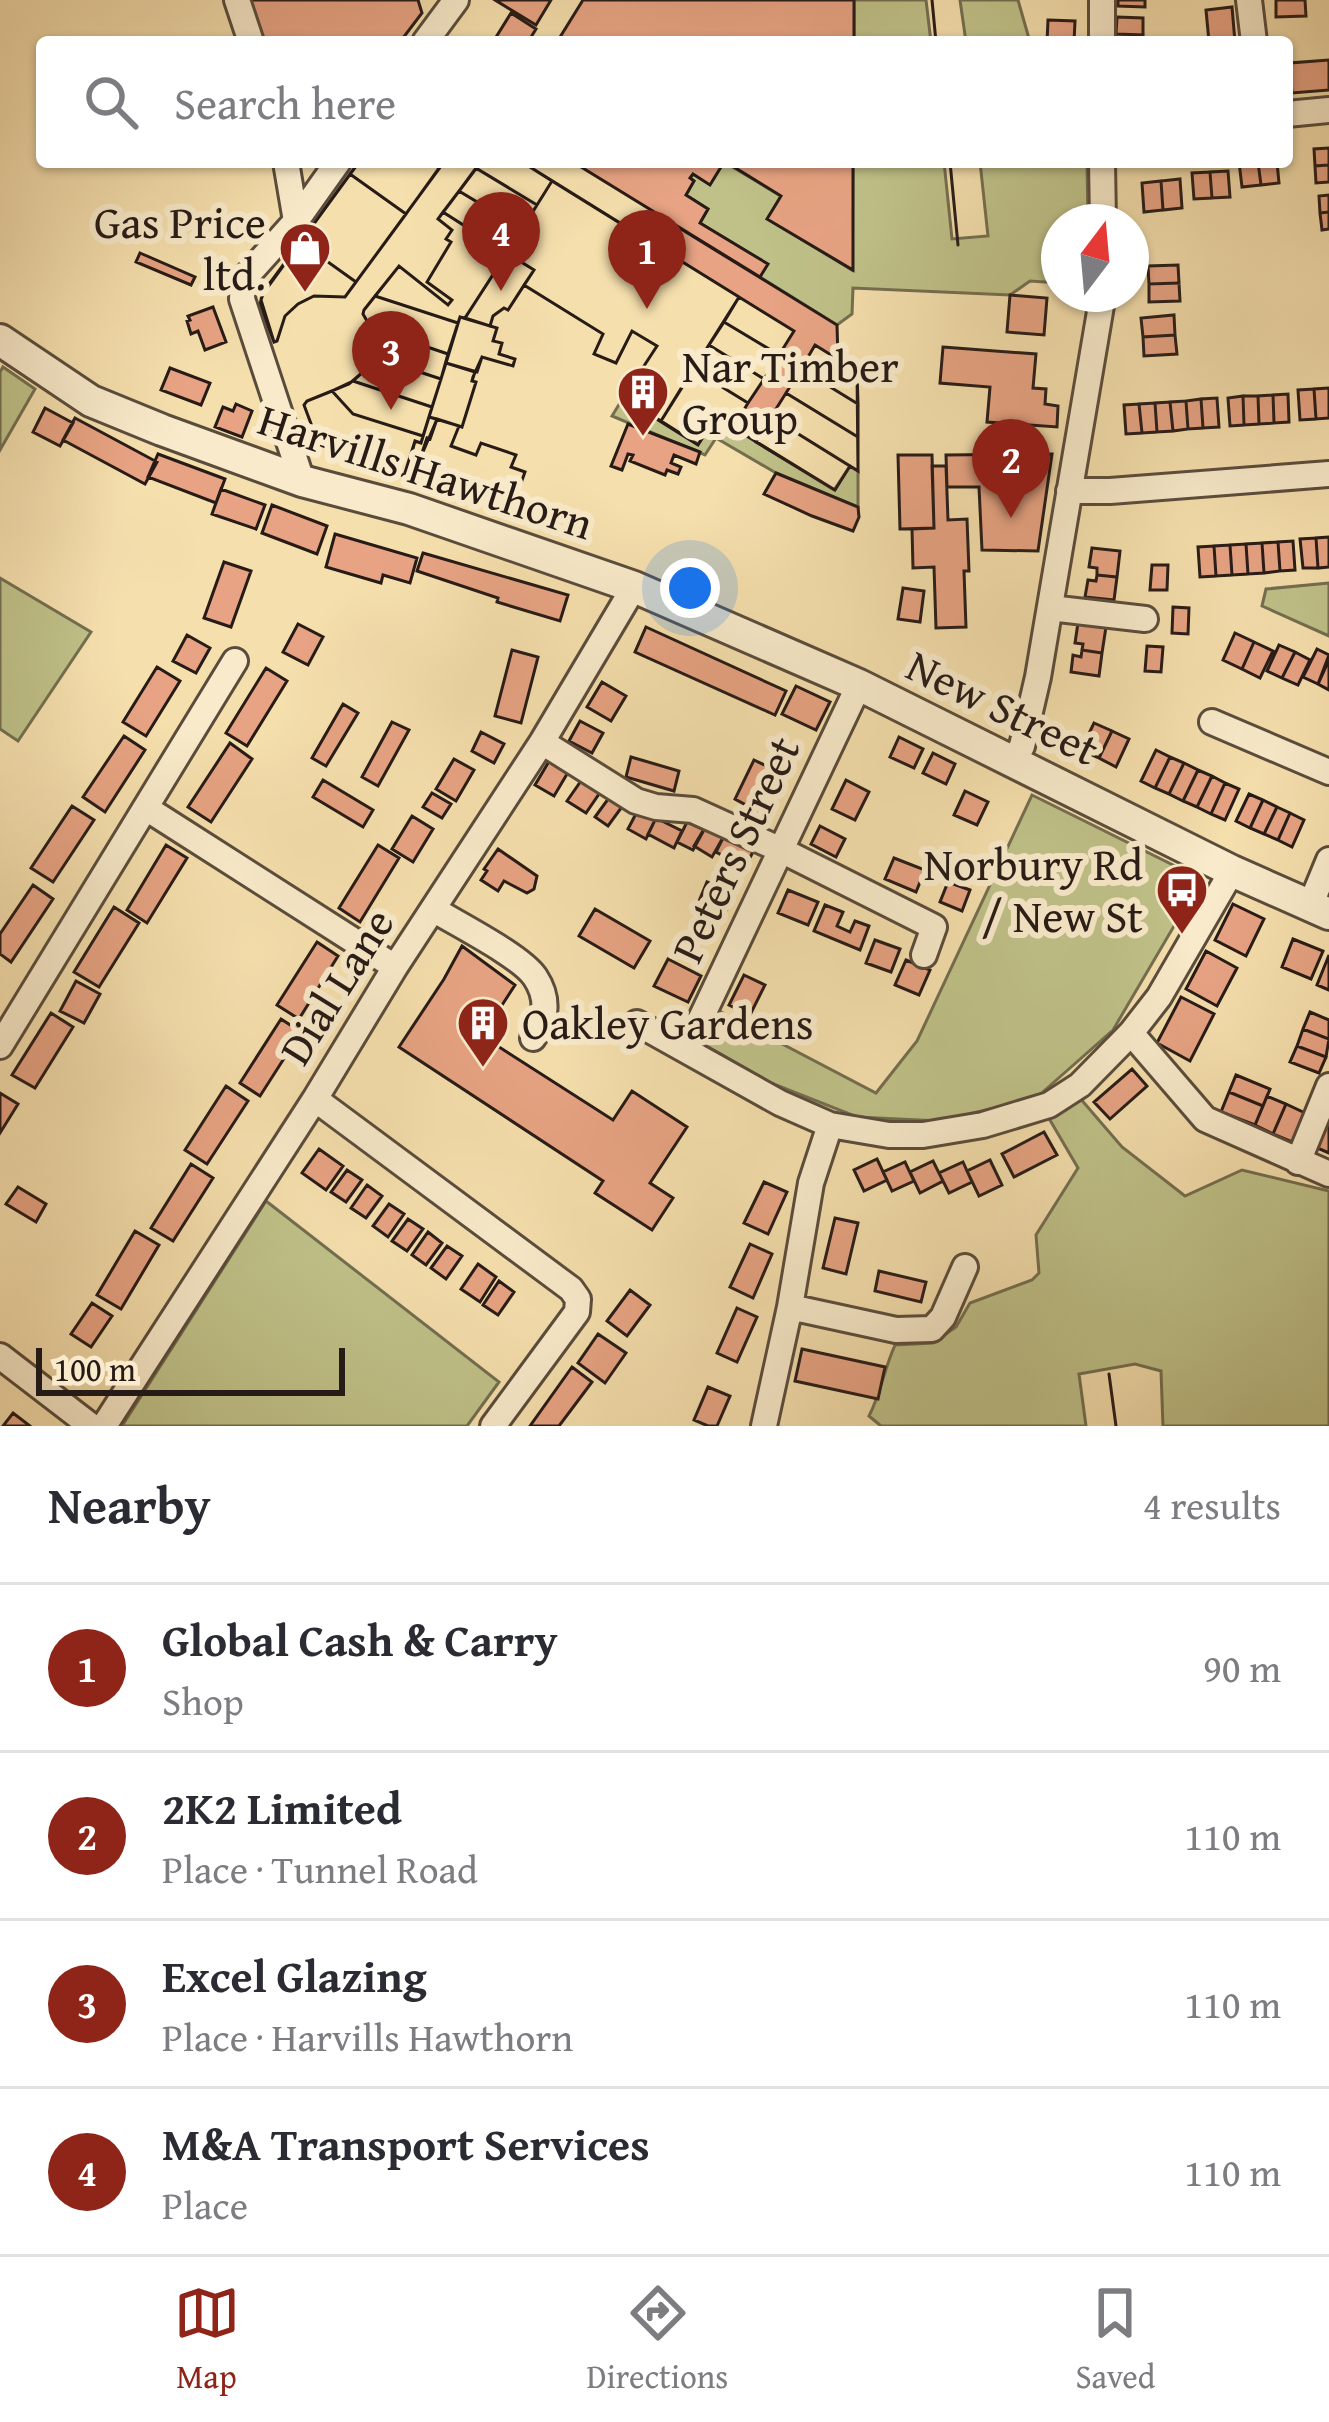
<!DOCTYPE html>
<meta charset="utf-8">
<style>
:root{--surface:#fff;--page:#f2f2f3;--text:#2b2b33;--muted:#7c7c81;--line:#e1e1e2;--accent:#8f2418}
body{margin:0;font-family:"Gentium Book Plus",serif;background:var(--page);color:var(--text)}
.compass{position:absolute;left:1041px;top:204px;width:108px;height:108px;border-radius:50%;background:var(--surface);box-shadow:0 3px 9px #0004;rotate:16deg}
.scale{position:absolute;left:36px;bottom:30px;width:309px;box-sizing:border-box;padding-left:12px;border:6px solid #271b17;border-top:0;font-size:33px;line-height:42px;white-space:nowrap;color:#271b17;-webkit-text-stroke:9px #f8eaca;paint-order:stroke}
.you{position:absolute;left:690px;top:588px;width:42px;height:42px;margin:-30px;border:9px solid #fff;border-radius:50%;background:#1a73e8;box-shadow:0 0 0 18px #1a73e833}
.badge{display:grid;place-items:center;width:78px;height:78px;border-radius:50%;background:var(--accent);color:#fff;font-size:39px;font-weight:700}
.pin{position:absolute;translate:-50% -99px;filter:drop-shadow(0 3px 6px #0008)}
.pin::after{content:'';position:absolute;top:63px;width:42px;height:36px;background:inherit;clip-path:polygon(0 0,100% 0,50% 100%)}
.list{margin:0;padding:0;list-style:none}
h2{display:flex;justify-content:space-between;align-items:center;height:156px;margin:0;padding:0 48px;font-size:51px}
h2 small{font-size:39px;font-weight:400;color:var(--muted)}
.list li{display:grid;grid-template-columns:78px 1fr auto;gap:36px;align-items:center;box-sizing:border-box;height:168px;padding:0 48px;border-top:3px solid var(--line)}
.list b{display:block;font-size:45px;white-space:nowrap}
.list p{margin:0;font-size:39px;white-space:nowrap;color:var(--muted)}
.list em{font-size:39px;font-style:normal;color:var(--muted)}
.icon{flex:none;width:66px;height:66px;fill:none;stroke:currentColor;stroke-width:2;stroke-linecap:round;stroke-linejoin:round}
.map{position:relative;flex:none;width:1329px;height:1426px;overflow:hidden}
.search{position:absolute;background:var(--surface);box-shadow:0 3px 9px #0004;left:36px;right:36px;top:36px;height:132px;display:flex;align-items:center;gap:30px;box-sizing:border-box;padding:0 42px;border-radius:12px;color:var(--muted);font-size:45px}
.sheet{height:828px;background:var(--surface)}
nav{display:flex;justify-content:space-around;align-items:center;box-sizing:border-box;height:168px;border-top:3px solid var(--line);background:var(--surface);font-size:33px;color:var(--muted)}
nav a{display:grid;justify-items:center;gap:6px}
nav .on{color:var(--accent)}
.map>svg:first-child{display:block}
.green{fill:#bfc188;stroke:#736e50;stroke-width:3}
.building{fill:#e7a383;stroke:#271b17;stroke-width:3;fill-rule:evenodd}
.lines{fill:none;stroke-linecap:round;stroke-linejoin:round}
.minor-casing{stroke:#5a4c3c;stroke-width:30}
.tertiary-casing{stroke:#5a4c3c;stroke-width:36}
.minor{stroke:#f8eaca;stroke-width:24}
.tertiary{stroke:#f8eaca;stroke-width:30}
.tram{stroke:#271b17;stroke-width:3}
.labels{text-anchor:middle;stroke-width:12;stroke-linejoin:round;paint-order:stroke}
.poi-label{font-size:45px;fill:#271b17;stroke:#f8eaca;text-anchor:end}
.street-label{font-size:45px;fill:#271b17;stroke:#f8eaca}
</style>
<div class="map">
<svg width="1329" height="1426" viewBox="0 0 1329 1426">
<rect width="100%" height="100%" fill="#f5dfad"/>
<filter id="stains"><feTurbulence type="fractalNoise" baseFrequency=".00167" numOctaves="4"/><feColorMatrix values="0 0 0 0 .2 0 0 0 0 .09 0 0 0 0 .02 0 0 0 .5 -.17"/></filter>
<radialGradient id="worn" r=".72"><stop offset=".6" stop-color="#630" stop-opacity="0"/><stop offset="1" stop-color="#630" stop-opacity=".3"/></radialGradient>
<path class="green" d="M854 0H926L931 42H854Z
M960 0H1018L1030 42H966Z
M724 162 781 196 768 219 852 270 853 162H944L952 239 988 236 980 162H1087L1088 222H1059V283L1030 281 1010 295 853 288 852 314 837 325 760 277 767 264 700 223 708 209 686 195 694 181 690 178 693 174 710 184Z
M3 367 35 389 0 450V372Z
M623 398 698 444 716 417 834 490 850 466 858 471V507L776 473 716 438 705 455 612 416Z
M0 578 91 632 18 741 0 729Z
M1329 583V636L1262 606 1266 589Z
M1032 795 1185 871 1187 904 1113 1030 1036 1098 940 1121 857 1117 771 1083 705 1045 721 1012 876 1093 917 1041Z
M1079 1097 1122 1147 1185 1196 1242 1170 1329 1191V1426H1163L1161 1371 1135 1364 1079 1374 1086 1426H881L869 1416C881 1393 884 1369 895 1345L933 1343 956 1327 970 1303 1032 1280 1039 1273 1036 1235 1078 1168 1047 1115Z
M266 1201 499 1382 467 1426H122Z"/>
<path class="building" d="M249 0H418L422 13 400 42H263Z
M495 0H551L536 25Z
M583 0H854V42H557Z
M1118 0H1145V7L1118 6Z
M1276 0H1305L1306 16 1276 17Z
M1232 7 1235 42H1209L1206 10Z
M511 13 536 29 528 42H493Z
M1117 17 1143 18V35L1116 34Z
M1048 20 1075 21 1074 42H1047Z
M1116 34 1143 35 1142 42H1116Z
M1329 60V90L1292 93 1290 63Z
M1329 148V165L1315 166 1314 149Z
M359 162H444L345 297 314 296 298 304 285 316 277 341 274 342 260 305 262 295Z
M359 162H431L439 168 406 214 350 174Z
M522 162 654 244 668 221 837 325 838 359 857 371 858 471 850 466 835 490 716 417 698 445 623 398 657 346 632 331 616 363 594 354 603 334 524 285 508 310 504 308 493 316 490 326 497 328 493 341 502 343 499 354 515 359 513 366 482 357 473 377 472 381 476 382 462 427 459 426 451 446 476 455 481 443 516 455 511 467 525 472 510 514 318 444 316 438 320 431 313 429 304 405 307 401 349 384 363 372 373 347 371 328 363 314 364 310 399 266 448 305 452 300 427 282 451 242 446 239 452 230 438 219 481 162ZM429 417 437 419 430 439 427 438 420 459 411 456 415 441 421 443Z
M522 162 552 181 537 205 476 168 481 162Z
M573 162H724L710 185 693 174 690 178 694 181 686 195 708 209 700 223 768 264 760 277Z
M726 162H853V270L767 219 781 196Z
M1239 162H1258L1261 185 1242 187Z
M1258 162H1277L1279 183 1261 185Z
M1329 165V182L1316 183 1315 166Z
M476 168 537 205 522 229 459 191Z
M1228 171 1230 197 1212 198 1210 172Z
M1210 172 1212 198 1194 199 1192 173Z
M350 174 406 214 356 282 300 242Z
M1180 179 1182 208 1163 210 1161 181Z
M552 181 739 297 661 421 623 398 657 346 632 331 616 363 594 354 603 334 524 285 534 270 507 253Z
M1161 181 1163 210 1144 212 1142 183Z
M459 191 522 229 507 253 443 212Z
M1329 195V212L1320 213 1319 196Z
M443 212 507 253 465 318 460 317 458 323 375 296 399 266 448 305 452 300 427 282 451 242 446 239 452 230 438 219Z
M1329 212V229L1322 230 1320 213Z
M300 242 356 282 345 297 314 296 298 304 285 316 277 341 274 342 261 300 264 291Z
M140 253 195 277 191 285 136 262Z
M507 253 534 270 508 310 504 308 493 316 490 326 465 318Z
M1178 265 1179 283 1149 284 1148 266Z
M1179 283 1180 301 1149 302V284Z
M1010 295 1047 298 1044 335 1007 332Z
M375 296 458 323 448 354 371 328 363 314 364 310Z
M739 297 794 331 779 355 724 322Z
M213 307 226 342 205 350 198 331 191 334 187 321 190 320 188 316Z
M1174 315 1175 335 1143 337 1141 318Z
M460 317 497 328 493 341 502 343 499 354 515 359 513 366 482 357 477 372 446 363Z
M724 322 779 355 764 379 709 345Z
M371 328 448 354 441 379 371 356Z
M1175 335 1177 354 1144 356 1143 337Z
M709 345 764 379 748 403 693 369Z
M815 345 857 371 858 404 801 369Z
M943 347 1036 354 1033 388 1046 389 1045 404 1058 406 1057 427 987 422 990 387 940 383Z
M371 356 441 379 432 407 353 381 363 372Z
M446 363 475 372 472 381 476 382 462 427 429 417Z
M170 368 210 383 201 405 161 390Z
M693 369 748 403 733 428 716 417 698 445 661 421Z
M801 369 858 404V437L786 393Z
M353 381 432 407 423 436 353 414 332 391Z
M1329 388V418L1316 419 1314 389Z
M1314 389 1316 419 1300 420 1298 390Z
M332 391 353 414 423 436 421 443 415 441 404 476 318 444 316 438 320 431 313 429 304 405 307 401Z
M786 393 858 437V471L771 417Z
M1288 394 1289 422 1274 423 1273 395Z
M1273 395 1274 423 1259 424 1258 396Z
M1243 396 1244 425 1230 426 1228 398Z
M1243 396H1258L1259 424 1244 425Z
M1217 398 1219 427 1203 428 1201 399Z
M1201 399 1203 428 1188 429 1186 401Z
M1186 401 1188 429 1173 431 1170 402Z
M1170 402 1173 431 1157 432 1155 403Z
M1155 403 1157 432 1142 433 1139 404Z
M236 404 252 411 242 437 215 427 223 407 233 411Z
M1139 404 1142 433 1126 434 1124 405Z
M45 408 73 423 60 446 33 432Z
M771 417 850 466 835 490 756 442Z
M75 418 157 462 145 484 63 440Z
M437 419 459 426 451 446 476 455 481 443 516 455 511 467 525 472 510 514 404 476 411 456 420 459Z
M628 424 700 452 696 464 674 455 671 463 681 467 678 474 667 470 665 475 630 461 633 455 628 454 622 470 611 466Z
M158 454 225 479 216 503 148 477Z
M1052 454 1038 551 982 550 979 487H947L946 455Z
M898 455H932L934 528 900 529Z
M932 466H946L948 520 967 519 969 571H964L966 627 936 628 934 567 913 568 912 529 934 528Z
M776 473 858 507 859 517 853 531 812 516 764 494Z
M221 489 265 505 256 529 212 514Z
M272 505 327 526 317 554 262 533Z
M335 534 417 558 410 583 383 575 381 583 326 567Z
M1329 537V567L1318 568 1316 538Z
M1316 538 1318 568H1303L1300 539Z
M1293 541 1295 570 1280 571 1278 542Z
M1278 542 1280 571 1264 573 1262 543Z
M1262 543 1264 573 1248 574 1246 544Z
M1246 544 1248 574 1232 575 1230 545Z
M1230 545 1232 575 1216 576 1214 546Z
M1214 546 1216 576 1200 577 1198 547Z
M1092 548 1120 551 1117 577 1097 575V568L1089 567Z
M423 553 568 595 560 621 497 602 498 598 417 571Z
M224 562 251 571 231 627 204 618Z
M1152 565H1168L1167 590H1150Z
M1097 575 1117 577 1114 600 1085 597 1088 580 1096 581Z
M903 588 924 591 920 622 898 619Z
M1173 607 1189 608 1188 634 1172 633Z
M1078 623 1106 627 1102 653 1082 650 1083 644 1075 643Z
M298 624 323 637 308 665 283 652Z
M646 627 786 691 775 715 635 652Z
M1235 633 1254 642 1242 669 1223 660Z
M187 635 210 648 196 673 173 661Z
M1254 642 1273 651 1260 678 1242 669Z
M1279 645 1295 652 1282 678 1267 671Z
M1147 646 1163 647 1161 672 1145 671Z
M1317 649 1329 655 1318 684 1303 677Z
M512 650 538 657 521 723 495 716Z
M1082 650 1102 653 1099 676 1071 672 1073 655 1081 657Z
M1295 652 1310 660 1298 685 1282 678Z
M1329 660V690L1318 684Z
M157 667 180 681 146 736 123 722Z
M266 668 287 681 247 746 226 733Z
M602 682 626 696 611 721 587 707Z
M796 686 830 702 816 730 782 714Z
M343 704 358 713 326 766 312 758Z
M580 721 603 733 592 753 569 741Z
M392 722 409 730 378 786 362 777Z
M1094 723 1112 731 1099 758 1081 750Z
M1112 731 1129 739 1116 767 1099 758Z
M481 732 504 744 494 763 472 751Z
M124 736 145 750 105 812 83 797Z
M899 737 923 749 914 768 890 757Z
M230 743 252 759 211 822 188 807Z
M1156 750 1170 757 1155 788 1141 781Z
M933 753 955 764 946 784 923 773Z
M631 757 679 771 674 791 626 777Z
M1170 757 1184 763 1169 794 1155 788Z
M551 758 570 769 554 796 535 785Z
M454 759 474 770 456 801 436 789Z
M754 760 777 771 757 811 735 799Z
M1184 763 1198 770 1183 801 1169 794Z
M1198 770 1212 776 1197 807 1183 801Z
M1212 776 1225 783 1211 814 1197 807Z
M583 778 601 791 586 813 567 801Z
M323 780 373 810 363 827 313 797Z
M846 780 869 792 855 820 832 809Z
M1225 783 1239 789 1225 820 1211 814Z
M965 791 988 802 977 825 954 815Z
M432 793 451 804 442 818 423 807Z
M1249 794 1263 800 1250 828 1236 821Z
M611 795 624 804 608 826 595 817Z
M1263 800 1277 807 1264 834 1250 828Z
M72 806 94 820 53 882 31 868Z
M640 806 656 818 646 839 628 829Z
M1277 807 1290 813 1278 840 1264 834Z
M1290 813 1304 820 1292 847 1278 840Z
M412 816 433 829 413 862 392 849Z
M656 818 682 831 674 848 648 834Z
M687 822 704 830 693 850 677 842Z
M707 824 725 834 712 857 694 846Z
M820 826 845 839 836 857 811 844Z
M725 834 754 850 745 867 716 852Z
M166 845 187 858 147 923 127 910Z
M378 845 399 858 360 922 339 908Z
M498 849 537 876 534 889 527 893 504 881 498 891 481 880 487 871 484 869Z
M894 858 925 870 916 892 885 879Z
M707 882 721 888 718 896 730 901 724 917 697 906Z
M948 882 970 890 962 911 940 902Z
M33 885 53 899 11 962 0 954V934Z
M788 890 818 902 808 925 778 913Z
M1233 904 1264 919 1246 956 1215 940Z
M825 905 843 912 837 926 850 932 855 921 869 926 860 950 814 931Z
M114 907 139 923 99 987 74 972Z
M595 909 650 941 634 968 579 936Z
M1293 939 1323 951 1311 979 1282 967Z
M875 940 900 949 891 972 866 963Z
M317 942 338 956 299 1019 277 1005Z
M462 946 515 985 482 1036 613 1120 632 1091 687 1127 650 1183 673 1198 652 1230 595 1193 603 1181 399 1047 444 979Z
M1206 951 1237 968 1217 1006 1186 989Z
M1329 955V990L1317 985Z
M668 959 701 976 688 1002 654 986Z
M906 960 930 970 919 995 895 985Z
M744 975 765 985 750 1015 729 1005Z
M76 981 100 994 84 1023 60 1011Z
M1181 997 1214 1014 1190 1061 1157 1043Z
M1310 1012 1329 1020V1039L1303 1029Z
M51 1013 73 1027 35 1088 12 1075Z
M281 1019 301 1032 260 1096 240 1083Z
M1303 1029 1329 1039 1326 1057 1297 1046Z
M1297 1046 1326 1057 1319 1073 1290 1062Z
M1132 1069 1147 1086 1110 1119 1094 1102Z
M1236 1075 1270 1089 1263 1106 1229 1092Z
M226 1086 248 1101 207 1164 185 1150Z
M1229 1092 1263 1106 1255 1125 1221 1112Z
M0 1093 18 1104 0 1133Z
M1267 1096 1286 1104 1273 1134 1255 1125Z
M1286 1104 1305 1113 1292 1142 1273 1134Z
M1325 1121 1329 1122V1153L1315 1147Z
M1044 1132 1057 1155 1014 1177 1002 1154Z
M319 1149 343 1166 326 1190 302 1173Z
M877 1159 887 1180 864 1191 854 1170Z
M990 1160 1002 1185 979 1196 967 1171Z
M933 1161 943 1181 920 1193 910 1172Z
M905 1162 914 1181 892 1191 883 1172Z
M963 1162 972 1182 949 1193 939 1173Z
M191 1164 213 1178 173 1241 151 1228Z
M347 1170 362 1180 346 1202 331 1192Z
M764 1182 787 1192 768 1234 744 1223Z
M367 1185 382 1196 366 1218 351 1208Z
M18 1187 46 1204 36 1222 6 1204Z
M389 1204 404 1214 388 1237 373 1226Z
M835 1218 858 1223 846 1274 823 1268Z
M408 1219 423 1229 407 1251 392 1241Z
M135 1231 159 1245 121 1309 97 1295Z
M428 1232 442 1243 426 1265 412 1255Z
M750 1244 772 1254 753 1298 730 1287Z
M447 1246 462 1256 446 1279 431 1268Z
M478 1264 496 1277 480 1302 461 1289Z
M879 1271 926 1282 921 1302 875 1291Z
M499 1281 514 1292 498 1315 483 1305Z
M630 1290 650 1305 627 1336 607 1321Z
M92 1303 112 1316 91 1347 71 1334Z
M737 1308 757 1317 737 1362 717 1353Z
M598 1334 626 1353 605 1383 578 1363Z
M802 1349 885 1367 878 1399 795 1381Z
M572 1367 592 1382 559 1426H530Z
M708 1387 730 1396 717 1426H708L694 1420Z
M13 1413 30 1426H3Z"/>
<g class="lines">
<g class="minor-casing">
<path id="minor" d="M237 0 251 42
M1249 0 1254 42
M425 42 456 0
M1102 42V0
M1287 114 1329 110
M286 162 296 221
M1102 162 1103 222
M302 481 242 299 243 280 296 221 338 162
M1069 491H1110L1329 474
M1050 608 1145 619
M1212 722 1329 772
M542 742 636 801 656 807 693 810 781 850 934 927 924 955
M1013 762 1022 746 1038 677 1103 294
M146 808 395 967
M1310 906 1329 860
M433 909C457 924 521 956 535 977 549 998 547 1019 533 1038
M637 1023 780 1103 830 1125 889 1135H923L983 1125 1049 1105 1080 1085 1131 1033 1159 997 1232 871
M1131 1033 1205 1119 1329 1174
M0 1046 235 661
M687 1048 859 685
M315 1099 571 1289 578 1299 577 1312 493 1426
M1298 1162 1329 1086
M790 1307 896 1330 932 1329 943 1317 965 1267
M0 1356 91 1426
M104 1426 315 1099 395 967 542 742 634 587
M764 1426 790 1307 811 1183 830 1125"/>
</g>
<g class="tertiary-casing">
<path id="tertiary" d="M0 340 91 401 162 430 302 481 409 509 634 587 859 685 1232 871 1329 914"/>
</g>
<use href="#minor" class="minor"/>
<use href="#tertiary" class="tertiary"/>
<path class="tram" d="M932 0 936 42
M950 162 958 245
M1109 1374 1116 1426"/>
</g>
<defs>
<g id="shop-pin" transform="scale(2.7)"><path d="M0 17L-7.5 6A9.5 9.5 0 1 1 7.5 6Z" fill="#8f2418" stroke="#f8eaca"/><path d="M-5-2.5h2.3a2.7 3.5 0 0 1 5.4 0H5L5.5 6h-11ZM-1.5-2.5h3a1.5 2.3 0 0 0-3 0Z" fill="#fff"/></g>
<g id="building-pin" transform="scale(2.7)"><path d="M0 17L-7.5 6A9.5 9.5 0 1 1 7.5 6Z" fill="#8f2418" stroke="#f8eaca"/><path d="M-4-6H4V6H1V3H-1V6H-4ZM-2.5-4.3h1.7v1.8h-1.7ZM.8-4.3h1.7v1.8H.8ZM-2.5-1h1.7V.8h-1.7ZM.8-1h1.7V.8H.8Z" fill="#fff"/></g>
<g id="bus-pin" transform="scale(2.7)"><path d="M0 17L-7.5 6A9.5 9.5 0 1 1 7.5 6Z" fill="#8f2418" stroke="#f8eaca"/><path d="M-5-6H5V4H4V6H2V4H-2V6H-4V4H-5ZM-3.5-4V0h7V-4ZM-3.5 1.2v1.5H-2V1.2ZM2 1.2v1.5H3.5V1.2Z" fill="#fff"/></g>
</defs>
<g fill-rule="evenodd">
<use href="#shop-pin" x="305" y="248"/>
<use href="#building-pin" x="643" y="392"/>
<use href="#bus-pin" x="1182" y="890"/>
<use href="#building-pin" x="483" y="1023"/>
</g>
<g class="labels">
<g class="poi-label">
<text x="266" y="238">Gas Price<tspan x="266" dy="52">ltd.</tspan></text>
<text x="682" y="382" text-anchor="start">Nar Timber<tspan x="682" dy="52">Group</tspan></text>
<text x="1143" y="880">Norbury Rd<tspan x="1143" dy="52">/ New St</tspan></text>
<text x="522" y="1039" text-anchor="start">Oakley Gardens</text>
</g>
<g class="street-label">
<text transform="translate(426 471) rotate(18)" y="16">Harvills Hawthorn</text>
<text transform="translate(1003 707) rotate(26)" y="16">New Street</text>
<text transform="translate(735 849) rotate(-65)" y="16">Peters Street</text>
<text transform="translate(336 986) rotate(-58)" y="16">Dial Lane</text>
</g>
</g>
<rect width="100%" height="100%" filter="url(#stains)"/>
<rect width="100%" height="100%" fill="url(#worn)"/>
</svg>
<svg class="compass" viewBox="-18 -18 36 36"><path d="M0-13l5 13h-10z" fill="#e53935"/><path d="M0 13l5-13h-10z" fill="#7c7c81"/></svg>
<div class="scale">100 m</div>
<div class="you"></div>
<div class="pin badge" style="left:647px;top:309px">1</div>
<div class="pin badge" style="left:1011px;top:518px">2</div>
<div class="pin badge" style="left:391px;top:410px">3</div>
<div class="pin badge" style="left:501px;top:291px">4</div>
<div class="search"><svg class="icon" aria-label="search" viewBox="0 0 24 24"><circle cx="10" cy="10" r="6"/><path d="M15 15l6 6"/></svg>Search here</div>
</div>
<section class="sheet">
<h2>Nearby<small>4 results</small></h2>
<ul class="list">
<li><span class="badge">1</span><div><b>Global Cash &amp; Carry</b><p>Shop</p></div><em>90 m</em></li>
<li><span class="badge">2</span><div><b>2K2 Limited</b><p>Place · Tunnel Road</p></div><em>110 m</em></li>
<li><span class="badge">3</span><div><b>Excel Glazing</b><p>Place · Harvills Hawthorn</p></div><em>110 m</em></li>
<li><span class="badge">4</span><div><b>M&amp;A Transport Services</b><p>Place</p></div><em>110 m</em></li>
</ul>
</section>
<nav>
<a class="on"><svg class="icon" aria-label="map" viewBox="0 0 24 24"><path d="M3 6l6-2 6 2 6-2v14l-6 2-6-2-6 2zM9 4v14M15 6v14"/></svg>Map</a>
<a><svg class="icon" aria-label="directions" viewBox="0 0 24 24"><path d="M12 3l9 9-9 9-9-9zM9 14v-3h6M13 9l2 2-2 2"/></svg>Directions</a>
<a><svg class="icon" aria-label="saved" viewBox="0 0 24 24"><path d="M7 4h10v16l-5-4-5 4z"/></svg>Saved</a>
</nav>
